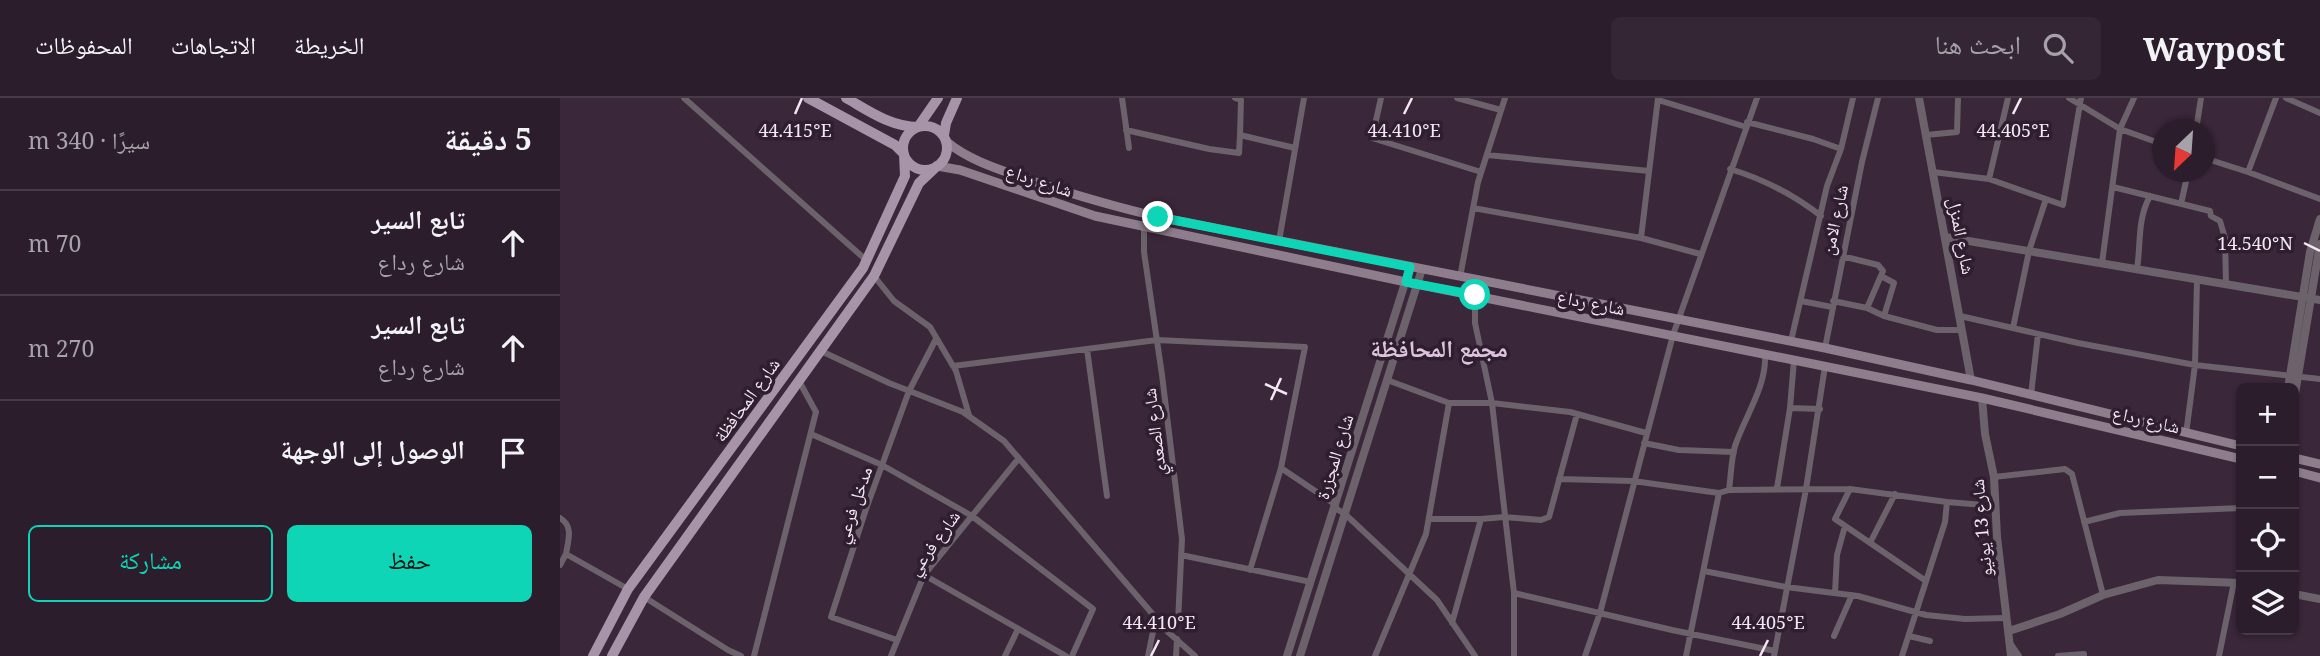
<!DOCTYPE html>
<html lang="ar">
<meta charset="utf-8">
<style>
:root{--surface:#2c1d2c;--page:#342634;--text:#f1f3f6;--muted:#a6a2a9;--line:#483b48;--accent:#0dd5b5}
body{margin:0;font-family:"Noto Serif","Noto Naskh Arabic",serif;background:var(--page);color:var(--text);direction:rtl}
.controls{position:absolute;right:21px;bottom:21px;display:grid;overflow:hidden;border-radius:10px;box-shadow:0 2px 5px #0004}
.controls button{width:63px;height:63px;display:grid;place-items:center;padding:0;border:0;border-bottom:2px solid var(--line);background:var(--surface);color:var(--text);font:35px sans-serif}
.compass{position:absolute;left:1592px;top:21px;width:63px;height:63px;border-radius:50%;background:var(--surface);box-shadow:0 2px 5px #0004;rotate:205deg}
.stop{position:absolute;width:21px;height:21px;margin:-16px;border:5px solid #0dd5b5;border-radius:50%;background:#fff}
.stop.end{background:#0dd5b5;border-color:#fff;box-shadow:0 2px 7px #0008}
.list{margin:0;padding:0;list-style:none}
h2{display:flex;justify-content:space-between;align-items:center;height:91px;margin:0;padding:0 28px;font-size:30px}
h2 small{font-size:23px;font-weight:400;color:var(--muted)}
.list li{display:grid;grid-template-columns:46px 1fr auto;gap:21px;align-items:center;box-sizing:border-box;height:105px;padding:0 28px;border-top:2px solid var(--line)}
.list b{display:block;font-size:26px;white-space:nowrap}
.list p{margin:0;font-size:23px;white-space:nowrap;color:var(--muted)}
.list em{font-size:23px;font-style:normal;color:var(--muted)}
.actions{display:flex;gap:14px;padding:21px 28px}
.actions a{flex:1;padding:16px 0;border:2px solid var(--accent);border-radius:10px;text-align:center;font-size:24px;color:var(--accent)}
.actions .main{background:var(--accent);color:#111}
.icon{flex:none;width:38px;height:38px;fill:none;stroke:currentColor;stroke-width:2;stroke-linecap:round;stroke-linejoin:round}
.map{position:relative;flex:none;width:1760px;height:558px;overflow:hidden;direction:ltr}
header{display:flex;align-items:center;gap:42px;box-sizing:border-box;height:98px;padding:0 35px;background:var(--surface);border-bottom:2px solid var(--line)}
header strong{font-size:33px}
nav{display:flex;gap:38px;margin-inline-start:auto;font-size:24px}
.search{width:490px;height:63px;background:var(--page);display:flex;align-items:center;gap:18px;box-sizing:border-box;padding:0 24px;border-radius:10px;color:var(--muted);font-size:26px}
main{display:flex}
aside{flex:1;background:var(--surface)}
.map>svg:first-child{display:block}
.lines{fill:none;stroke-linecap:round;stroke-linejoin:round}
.minor{stroke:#6c626b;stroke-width:6}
.tertiary{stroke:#6c626b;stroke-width:8}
.secondary{stroke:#8e7e8d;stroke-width:9}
.primary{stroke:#a894a8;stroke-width:10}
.route{stroke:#0dd5b5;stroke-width:9}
.ticks{fill:none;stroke:#f3e7f3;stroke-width:2.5}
.labels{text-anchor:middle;stroke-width:7;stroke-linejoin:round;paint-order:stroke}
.street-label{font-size:18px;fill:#f3e7f3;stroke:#2f1d30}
.district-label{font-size:24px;font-weight:bold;fill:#ddc4dc;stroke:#2f1d30}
.ticks-label{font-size:18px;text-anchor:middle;fill:#f3e7f3;stroke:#2f1d30;stroke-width:7;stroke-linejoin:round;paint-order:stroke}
</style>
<header>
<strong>Waypost</strong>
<div class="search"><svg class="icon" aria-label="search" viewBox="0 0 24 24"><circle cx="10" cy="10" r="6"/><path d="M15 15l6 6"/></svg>ابحث هنا</div>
<nav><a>الخريطة</a><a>الاتجاهات</a><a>المحفوظات</a></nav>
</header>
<main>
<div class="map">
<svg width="1760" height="558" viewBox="0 0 1760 558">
<rect width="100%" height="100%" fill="#3a273a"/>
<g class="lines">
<path class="minor" d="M124 0 306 162
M562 0 569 50
M675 0 681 2 680 37 735 50
M821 0 812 40 921 74
M897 0 941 12
M1509 0 1560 31 1602 46
M1726 0 1760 15
M1098 2 1186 29
M1187 24 1253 41 1281 51
M566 32 649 51 679 55 680 37
M1636 32 1641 0
M1366 37 1397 34 1398 0
M927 57 1089 73
M1644 60 1688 74 1760 101
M1170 71C1203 81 1234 97 1261 118
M1373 74 1429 81 1448 0
M1688 74 1716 0
M1429 81 1503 107 1521 0
M1553 89 1650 113 1651 118 1660 123 1665 140 1666 186
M1621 106 1628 74
M913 110 1081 140 1140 156
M584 129V154L602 277 622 441 618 524 608 534
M1081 140 1098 0
M719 143 744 0
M1282 158 1318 167 1323 173 1307 210
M1542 165 1560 31 1574 0
M1577 171C1581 146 1577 122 1590 98
M314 178 334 203 370 229 396 273 409 317
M900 179 918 84 945 0
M915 197V225L932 305 954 495V558
M1241 203 1272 209
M1273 203 1307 210 1324 218 1334 185 1321 178
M1324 218 1377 232H1402
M1400 218 1518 245 1635 267 1760 281
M1453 230 1469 153 1486 101
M1231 243 1267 88 1281 51 1293 0
M1265 250 1302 64 1318 0
M527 251 547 398
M261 253 329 285 403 314 444 343 608 534 635 558
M393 268 597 242 745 249 721 370 690 472
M827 282 889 305H932L1010 314 1086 335
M1471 297 1478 236
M1230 310 1260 311
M251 336 322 367 412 418 533 511 512 558
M1626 336 1635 267 1637 182
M1084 345 1119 352 1174 354
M721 370 776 407
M1434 379 1505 371 1512 376 1543 497
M999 381 1073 383 1159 395
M1217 390 1230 310 1234 262
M1290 391 1275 421 1366 483
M1169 392 1290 391 1387 404 1436 408
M775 410 785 416 877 502 915 558
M0 420C14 428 8 443 6 456L68 491
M869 421H921L892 525
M921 421 944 419 981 422 989 419 1017 316
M1524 424 1560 415 1681 410
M1310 445 1335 396
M621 457 751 484
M0 467 6 456
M1144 473 1226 489 1298 498 1366 517 1405 521 1446 520
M364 477 506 558
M954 495 1112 532 1215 553
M1275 495 1277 457 1285 428
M84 499 168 552 181 558
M1274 538 1292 497
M1349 538 1370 543
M337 542 271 519 306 411 349 293 376 241
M1450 545 1459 558
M194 558 256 314 239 283
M331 558 364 477 459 360
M445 558 458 531
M588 558 596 519
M616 558 617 541
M815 558 866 436 889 305
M1025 558 1040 515 1113 237 1197 0
M1126 558 1159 395 1169 392C1171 378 1171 362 1175 348 1185 318 1207 288 1205 256
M1214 558 1246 391 1265 268
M1342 558 1385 424 1387 404
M1498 558 1524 556V558
M1659 558 1674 484"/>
<path class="tertiary" d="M1359 0 1411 282
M1385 139 1760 202
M1728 290 1750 154 1760 121
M1422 300 1425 336 1434 379 1437 439 1451 558
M1734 302 1760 146
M1734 496 1760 501
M1449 533 1500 516 1543 497 1598 482 1681 485
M727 558 850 169
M740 558 862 171"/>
<path class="secondary" d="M387 44C410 63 441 72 469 82 512 96 555 109 599 119L1265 250 1411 282 1681 348
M377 68 400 72 535 118 846 184 1422 300 1681 361
M1734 360 1760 366
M1734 373 1760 380"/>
<path class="primary" d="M286 0C309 13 331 29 358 29L378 0
M343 50a22 22 0 1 1 44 0a22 22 0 1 1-44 0Z
M384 37 386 25 397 0
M33 558 68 491 303 170 345 78 344 56 335 47 248 0
M52 558 84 499 314 178 359 85 377 68"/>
</g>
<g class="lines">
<path class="route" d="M598 119 850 169 846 184 915 197"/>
</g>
<path class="ticks" d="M235 16 242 0M844 16 852 0M1453 16 1461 0M1744 145 1760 153M705 286 727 296M711 302 721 280M591 558 599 542M1200 558 1208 542"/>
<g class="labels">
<g class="street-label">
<text transform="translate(479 83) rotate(18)" y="6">شارع رداع</text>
<text transform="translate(1275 122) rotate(-78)" y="6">شارع الامن</text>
<text transform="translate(1401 138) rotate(79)" y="6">شارع المنزل</text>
<text transform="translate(1031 205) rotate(11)" y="6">شارع رداع</text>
<text transform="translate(187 302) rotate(-54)" y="6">شارع المحافظة</text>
<text transform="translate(1586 322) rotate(13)" y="6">شارع رداع</text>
<text transform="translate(595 334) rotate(-97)" y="6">شارع الصعدي</text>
<text transform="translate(775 359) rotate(-73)" y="6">شارع المجزرة</text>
<text transform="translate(294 407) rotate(-71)" y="6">مدخل فرعي</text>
<text transform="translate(1422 430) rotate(-95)" y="6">شارع 13 يونيو</text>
<text transform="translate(374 445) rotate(-54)" y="6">شارع فرعي</text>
</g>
<g class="district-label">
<text x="879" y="259">مجمع المحافظة</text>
</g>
</g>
<g class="ticks-label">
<text x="235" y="39">44.415°E</text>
<text x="844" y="39">44.410°E</text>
<text x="1453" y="39">44.405°E</text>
<text x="1695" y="152">14.540°N</text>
<text x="599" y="531">44.410°E</text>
<text x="1208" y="531">44.405°E</text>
</g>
</svg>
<div class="controls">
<button>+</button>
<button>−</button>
<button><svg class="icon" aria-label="locate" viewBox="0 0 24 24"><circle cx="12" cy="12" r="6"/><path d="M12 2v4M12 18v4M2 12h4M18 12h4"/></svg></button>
<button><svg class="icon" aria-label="layers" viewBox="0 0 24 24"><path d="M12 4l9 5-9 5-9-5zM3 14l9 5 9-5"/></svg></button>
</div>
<svg class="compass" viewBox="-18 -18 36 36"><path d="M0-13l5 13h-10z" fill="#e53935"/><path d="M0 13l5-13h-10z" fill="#a6a2a9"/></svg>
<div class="stop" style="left:915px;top:197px"></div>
<div class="stop end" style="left:598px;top:119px"></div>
</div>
<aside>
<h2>5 دقيقة<small>سيرًا · 340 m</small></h2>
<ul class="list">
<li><svg class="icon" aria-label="ahead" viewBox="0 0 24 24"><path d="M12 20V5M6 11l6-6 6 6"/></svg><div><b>تابع السير</b><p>شارع رداع</p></div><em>70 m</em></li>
<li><svg class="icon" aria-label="ahead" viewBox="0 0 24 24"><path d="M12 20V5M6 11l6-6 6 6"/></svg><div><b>تابع السير</b><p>شارع رداع</p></div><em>270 m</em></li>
<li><svg class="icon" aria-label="arrive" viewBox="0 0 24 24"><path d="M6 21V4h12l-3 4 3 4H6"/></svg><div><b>الوصول إلى الوجهة</b></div></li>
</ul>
<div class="actions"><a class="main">حفظ</a><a>مشاركة</a></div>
</aside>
</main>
